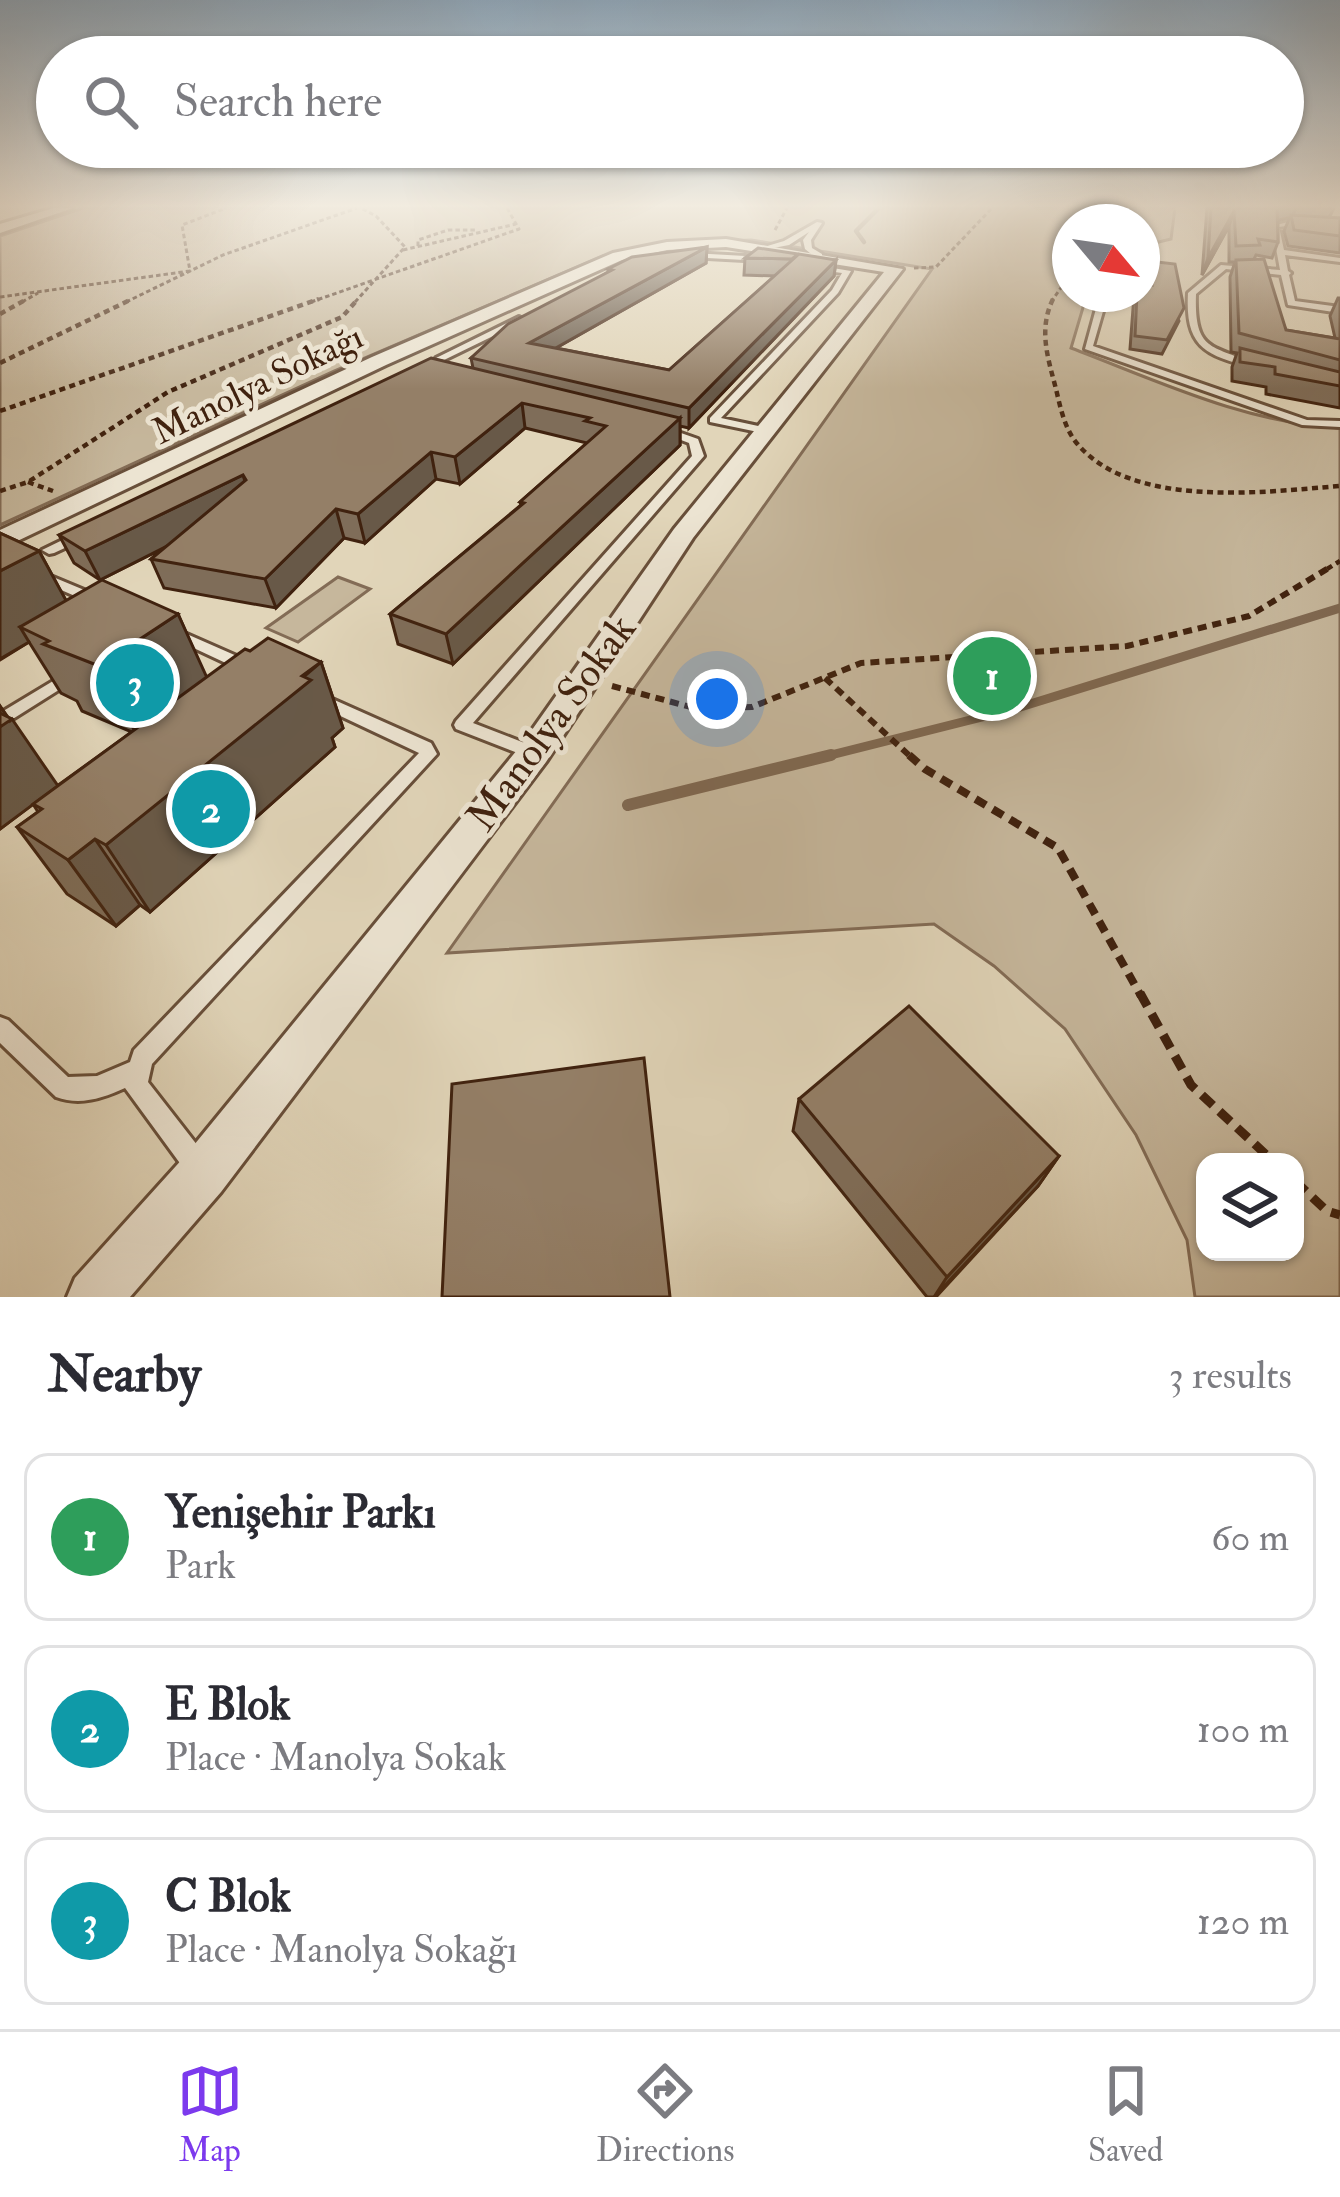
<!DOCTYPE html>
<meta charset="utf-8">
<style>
:root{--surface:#fff;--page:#f7f7f7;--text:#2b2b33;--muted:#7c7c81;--line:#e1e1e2;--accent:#7c3aed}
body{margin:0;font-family:"IM FELL Double Pica",serif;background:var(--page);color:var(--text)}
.controls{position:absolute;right:36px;bottom:36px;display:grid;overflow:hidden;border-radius:24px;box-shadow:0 3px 9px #0004}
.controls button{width:108px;height:108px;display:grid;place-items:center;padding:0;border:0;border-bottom:3px solid var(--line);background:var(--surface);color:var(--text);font:60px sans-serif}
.compass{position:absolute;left:1052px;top:204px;width:108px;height:108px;border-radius:50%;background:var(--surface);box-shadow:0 3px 9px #0004;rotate:119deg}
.you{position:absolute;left:717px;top:699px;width:42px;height:42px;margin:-30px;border:9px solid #fff;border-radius:50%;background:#1a73e8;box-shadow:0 0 0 18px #1a73e833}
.badge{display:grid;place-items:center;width:78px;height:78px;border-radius:50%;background:var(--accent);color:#fff;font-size:39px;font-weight:700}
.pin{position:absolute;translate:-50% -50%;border:6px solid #fff;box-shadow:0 3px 12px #0006}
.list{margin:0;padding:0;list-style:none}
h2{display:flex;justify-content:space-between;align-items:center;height:156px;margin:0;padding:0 48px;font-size:51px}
h2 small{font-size:39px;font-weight:400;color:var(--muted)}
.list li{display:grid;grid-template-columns:78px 1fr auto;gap:36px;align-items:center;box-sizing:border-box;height:168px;margin:0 24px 24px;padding:0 24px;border:3px solid var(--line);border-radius:24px}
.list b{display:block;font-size:45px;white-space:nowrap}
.list p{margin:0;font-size:39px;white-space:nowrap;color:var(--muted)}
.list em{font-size:39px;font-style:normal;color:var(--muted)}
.icon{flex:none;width:66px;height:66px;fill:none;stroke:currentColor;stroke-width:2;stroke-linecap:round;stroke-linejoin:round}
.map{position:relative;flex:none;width:1340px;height:1297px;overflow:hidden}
.search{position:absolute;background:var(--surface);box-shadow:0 3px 9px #0004;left:36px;right:36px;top:36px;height:132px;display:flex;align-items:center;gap:30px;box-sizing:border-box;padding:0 42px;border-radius:66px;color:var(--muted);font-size:45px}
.sheet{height:732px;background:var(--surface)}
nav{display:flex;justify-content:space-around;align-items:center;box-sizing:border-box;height:168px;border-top:3px solid var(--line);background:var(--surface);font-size:33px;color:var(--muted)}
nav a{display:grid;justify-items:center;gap:6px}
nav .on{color:var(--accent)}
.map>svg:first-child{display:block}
.green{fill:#c6b79c;stroke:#836c56;stroke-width:3;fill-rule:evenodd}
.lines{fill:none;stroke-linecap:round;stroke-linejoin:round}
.stream-far2{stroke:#806952;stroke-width:4.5}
.stream-far1{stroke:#806952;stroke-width:9}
.stream{stroke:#806952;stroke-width:12}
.service-casing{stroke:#684f3a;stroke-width:6}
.minor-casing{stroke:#684f3a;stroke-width:6}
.path-far4{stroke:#40220f;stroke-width:3;stroke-dasharray:4.5 3;stroke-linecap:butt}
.path-far3{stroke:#40220f;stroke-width:4.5;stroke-dasharray:6 4.5;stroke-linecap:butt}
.path-far2{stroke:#40220f;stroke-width:6;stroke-dasharray:9 6;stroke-linecap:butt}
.path-far1{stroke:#40220f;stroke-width:8;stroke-dasharray:12 8;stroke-linecap:butt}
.path{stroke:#40220f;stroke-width:9;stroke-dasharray:15 9;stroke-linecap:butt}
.service{fill:#ece4d2;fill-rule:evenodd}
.minor{fill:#ece4d2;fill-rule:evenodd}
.wall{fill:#7f6d59;stroke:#40220f;stroke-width:3}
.shaded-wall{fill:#685948;stroke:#40220f;stroke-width:3}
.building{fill:#947f67;stroke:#40220f;stroke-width:3}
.labels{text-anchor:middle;stroke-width:10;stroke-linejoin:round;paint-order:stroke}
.far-street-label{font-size:36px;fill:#40220f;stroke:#ece4d2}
.street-label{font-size:42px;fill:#40220f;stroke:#ece4d2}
</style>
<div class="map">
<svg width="1340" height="1297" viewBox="0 0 1340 1297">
<rect width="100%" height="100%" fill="#e1d5b9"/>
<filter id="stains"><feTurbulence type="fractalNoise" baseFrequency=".00167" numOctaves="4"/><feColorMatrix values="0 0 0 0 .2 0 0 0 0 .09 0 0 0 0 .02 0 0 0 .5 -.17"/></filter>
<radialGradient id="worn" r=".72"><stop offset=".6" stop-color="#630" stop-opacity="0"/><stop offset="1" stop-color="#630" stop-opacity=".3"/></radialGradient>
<path class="green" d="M83 208H1175L1171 239 1142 246V222H1070V294H1087L1071 348C1158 381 1245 423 1340 428V1297H1195L1187 1240 1136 1135 1065 1029 994 966 934 924 447 953 932 269 751 240 664 243 603 256 334 371 0 525V236ZM1205 1162H1295V1252H1205Z
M338 577 370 589 298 642 266 628Z"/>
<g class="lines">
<path class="stream-far2" d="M864 242 856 231 879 208"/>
<path class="stream-far1" d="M819 758 1014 709 1340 608"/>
<path class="stream" d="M628 805 831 755"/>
<g class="service-casing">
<path id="service" d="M1292 221 1340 226V230L1292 225 1279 227 1284 250 1340 258V262L1285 255 1288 271 1291 273 1289 275 1295 301 1340 307V313L1288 305 1281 275 1226 269 1196 294C1194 352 1212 345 1256 364L1251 367C1204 355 1185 346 1188 293L1221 265 1280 270 1272 226Z
M817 222 822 223 811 240 812 248 822 254V258H816L805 249 803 240 809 232 789 245 768 249 764 247 784 241Z
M1147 249 1151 251 1142 256V251Z
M692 253 763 257 767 259 763 261 689 257Z
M814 265 851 271 838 293 721 418 768 428 773 431 768 434 710 422V418L832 290 842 273 814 269Z
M1100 294H1108L1093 346 1307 420 1340 421V427L1302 425 1085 349Z
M519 317 523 320 522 322 444 360 436 358Z
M664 427 698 439 704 456 473 723 540 749 542 753 540 757H528L456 729 454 725 456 721 692 456 689 443 660 432 659 430Z
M79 532 85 536 84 539 54 553 49 554 42 550Z
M41 572 101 597 103 600 96 604 91 603 36 579 34 576Z
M173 628 255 664 258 668 255 672H245L168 636 166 633 168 630Z
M68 672 73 673 76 677 73 681 0 727V713Z
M321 694 431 743 437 754 152 1064 148 1082 208 1159 211 1168 208 1177 199 1180 190 1177 125 1088C103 1098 80 1106 56 1097L0 1043V1017L8 1020 68 1077 97 1076 130 1062 134 1050 419 753 315 704 313 700 315 696Z"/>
</g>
<g class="minor-casing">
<path id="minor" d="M54 208H73L0 233V224Z
M726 239 903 269 693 538 546 762 221 1192 130 1297H67L75 1278 185 1156 522 744 674 529 884 272 726 247 667 250 622 260 386 365 9 545 0 548V530L372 357 613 253 667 242Z"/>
</g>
<path class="path-far4" d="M1098 222 1105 208
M775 230 787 208
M418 246V240L448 230H477
M403 250 516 224
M914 268 936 267 992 208
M0 297 190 271 182 225 226 208
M22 302 38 293
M126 302 223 255 357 208
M311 302 519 229 507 208
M355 302 405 247 376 216 361 208
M1051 302 1070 275"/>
<path class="path-far3" d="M1053 299C1038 330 1048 358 1056 389 1060 406 1064 426 1075 441 1129 510 1263 492 1340 486
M0 314 27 299
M0 363 132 299
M0 411 319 299
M28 482 53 491
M0 491 28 482 168 392 342 317 358 299
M1327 569 1340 561"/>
<path class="path-far2" d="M825 678 912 758
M612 686 698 709 752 707 861 663 1127 646 1249 616 1332 566"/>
<path class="path-far1" d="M909 755 925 769 1058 848 1141 996"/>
<path class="path" d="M1140 993 1191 1085 1274 1162
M1295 1181 1327 1211 1340 1215"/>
<use href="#service" class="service"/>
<use href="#minor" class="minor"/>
</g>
<path class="wall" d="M1207 208H1334L1329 218H1340V253L1288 246 1284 231 1290 217 1278 220V242L1272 258 1256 255 1254 259 1286 330 1335 338 1330 316 1338 298H1340V408L1266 394V387L1232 381V367L1237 353 1231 352 1230 277 1235 262H1229V226L1202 275Z
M707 247 706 263 556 348 669 370 775 276 744 275 745 258 836 260 834 276 689 428 680 426V445L453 664 398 644 390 614 521 505 520 502 587 443 525 428 460 484 436 479 365 543 344 538 276 608 164 588 151 559 164 548 100 580 74 563 59 535 473 368 471 358 608 272V269Z
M1149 261 1179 321 1162 354 1130 349 1134 295 1142 294 1146 284 1145 273Z
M0 533 39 551 66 601 178 614 206 678 250 651 321 662 343 728 332 738 335 747 150 912 140 905 116 926 67 894 17 827 38 812 33 804 0 829V706L57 786 132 732 82 711 77 701 61 693 29 642 0 660Z
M799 1099 1059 1156 1038 1186 936 1297H927L793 1131Z"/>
<path class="shaded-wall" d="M1277 208H1296L1292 217 1271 222Z
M1234 211 1229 226 1202 275 1208 258Z
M707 247 706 263 531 362 529 343Z
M836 260 834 276 689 428V408Z
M522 403 525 428 460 484 455 457Z
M680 418V445L453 664 446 634Z
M431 452 436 479 365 543 358 514Z
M243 475 252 503 100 580 85 551Z
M336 509 344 538 276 608 265 579Z
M39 551 74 615 20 627 29 642 0 659V571Z
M178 614 208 680 136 733 99 666Z
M321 662 343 728 332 738 335 747 150 912 106 845Z
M0 706 10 721 12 719 58 786 0 829Z
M95 839 140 905 116 926 68 860Z
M1059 1156 1038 1186 934 1297 947 1277Z"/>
<path class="building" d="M1211 208H1277L1278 242 1258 239 1260 245 1236 246 1234 211 1208 258Z
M1291 215 1340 218V236L1294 230Z
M707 247 529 343 669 370 799 254 836 260 689 408 471 358 508 324 612 270 608 269 632 257Z
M758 248 798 254 792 259 745 258Z
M1264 259 1286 330 1340 339V360L1239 333 1236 260Z
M1149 261 1175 264 1184 308 1167 340 1135 336 1137 294H1142V284L1152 285Z
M1240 348 1340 372V386L1275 374V367L1240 362Z
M431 358 680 418 446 634 390 614 524 503 520 502 606 426 585 421 590 418 522 403 455 457 431 452 358 514 336 509 265 579 151 559 246 480 243 475 85 551 59 535Z
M0 533 39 551 0 571Z
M102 580 178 614 99 666 43 644 49 641 20 627Z
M268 638 321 662 302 676 311 680 106 845 95 839 68 860 17 827 42 809 33 804 245 649 250 651Z
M0 713 12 719 0 727Z
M909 1006 1059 1156 947 1277 799 1099Z
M644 1058 670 1297H442L452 1084Z"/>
<linearGradient id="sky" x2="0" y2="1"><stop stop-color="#8fa9be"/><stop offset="0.53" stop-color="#f2ece0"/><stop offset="1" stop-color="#f2ece0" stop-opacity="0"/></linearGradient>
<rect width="1340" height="389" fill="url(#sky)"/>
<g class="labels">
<g class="far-street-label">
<text transform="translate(257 383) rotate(-26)" y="13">Manolya Sokağı</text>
</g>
<g class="street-label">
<text transform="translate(550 722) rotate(-54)" y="15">Manolya Sokak</text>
</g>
</g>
<rect width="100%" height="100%" filter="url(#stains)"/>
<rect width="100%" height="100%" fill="url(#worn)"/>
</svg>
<div class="controls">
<button><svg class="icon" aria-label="layers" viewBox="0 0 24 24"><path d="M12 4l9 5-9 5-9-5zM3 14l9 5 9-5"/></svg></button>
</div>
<svg class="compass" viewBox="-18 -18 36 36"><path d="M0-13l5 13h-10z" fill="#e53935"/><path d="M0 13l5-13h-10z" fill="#7c7c81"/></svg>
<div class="you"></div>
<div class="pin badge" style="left:992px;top:676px;background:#2e9e5b">1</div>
<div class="pin badge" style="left:211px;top:809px;background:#0f9aa8">2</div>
<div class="pin badge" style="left:135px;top:683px;background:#0f9aa8">3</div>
<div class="search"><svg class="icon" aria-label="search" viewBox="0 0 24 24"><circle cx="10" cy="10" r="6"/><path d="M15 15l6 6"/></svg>Search here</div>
</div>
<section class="sheet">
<h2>Nearby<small>3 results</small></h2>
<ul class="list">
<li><span class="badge" style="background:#2e9e5b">1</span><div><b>Yenişehir Parkı</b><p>Park</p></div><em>60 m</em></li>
<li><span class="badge" style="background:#0f9aa8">2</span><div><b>E Blok</b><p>Place · Manolya Sokak</p></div><em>100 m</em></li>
<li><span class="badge" style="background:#0f9aa8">3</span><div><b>C Blok</b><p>Place · Manolya Sokağı</p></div><em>120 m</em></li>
</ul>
</section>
<nav>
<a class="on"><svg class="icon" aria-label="map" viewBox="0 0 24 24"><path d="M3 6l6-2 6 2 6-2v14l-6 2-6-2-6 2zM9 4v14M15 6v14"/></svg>Map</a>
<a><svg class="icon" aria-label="directions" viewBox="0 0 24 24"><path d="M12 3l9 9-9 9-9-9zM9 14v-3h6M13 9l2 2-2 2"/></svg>Directions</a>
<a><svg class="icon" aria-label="saved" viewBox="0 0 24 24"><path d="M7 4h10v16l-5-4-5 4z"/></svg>Saved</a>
</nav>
